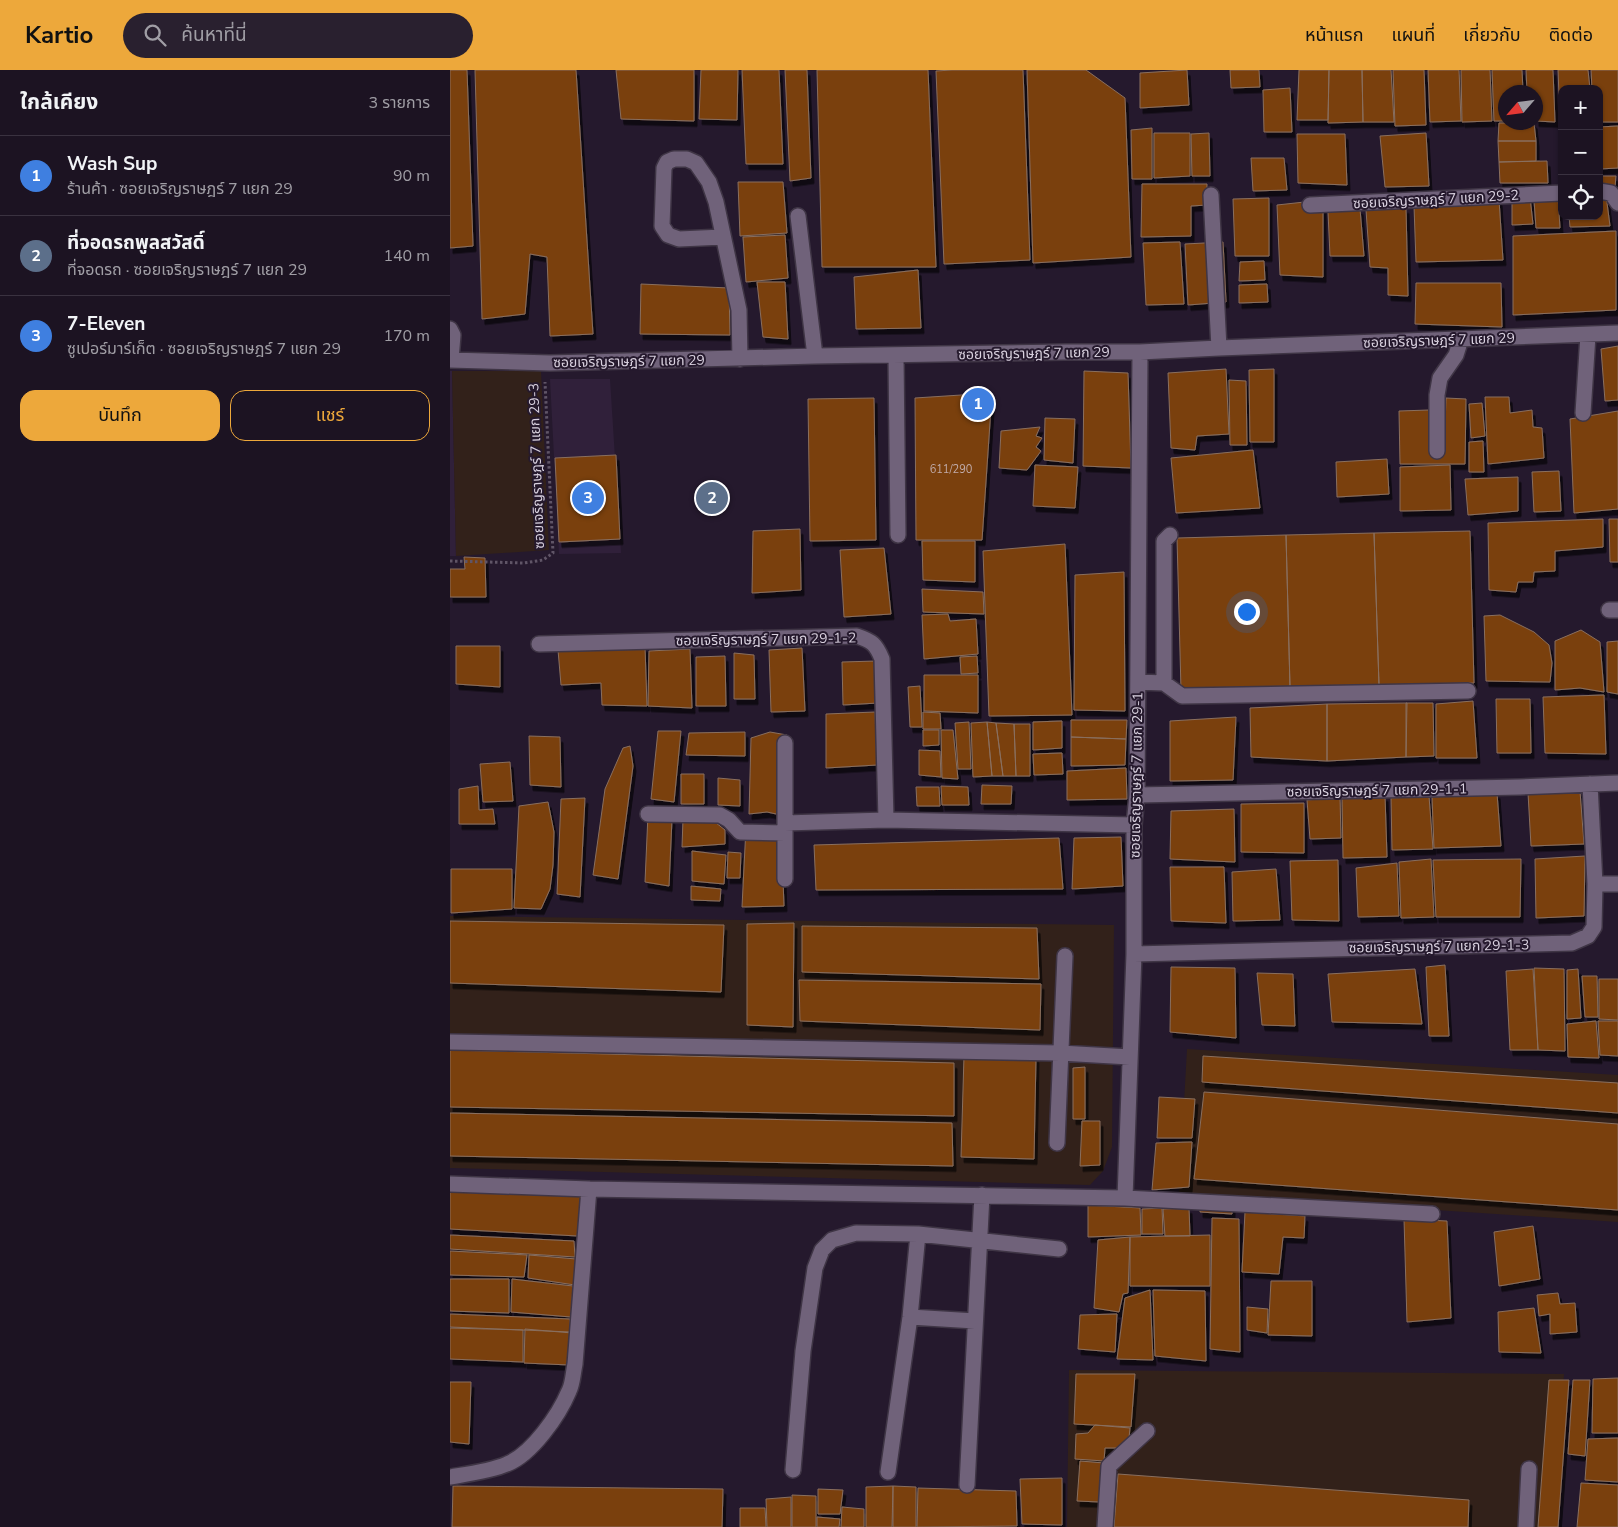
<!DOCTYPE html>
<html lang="th">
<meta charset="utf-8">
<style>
:root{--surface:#1c1322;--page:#29202f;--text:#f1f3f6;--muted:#a09ea5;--line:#3a3240;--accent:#eda83b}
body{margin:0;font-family:"Nunito Sans","Noto Sans Thai",sans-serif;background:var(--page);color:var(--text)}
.controls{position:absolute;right:15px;top:15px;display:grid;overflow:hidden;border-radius:10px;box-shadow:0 1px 4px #0004}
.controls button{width:45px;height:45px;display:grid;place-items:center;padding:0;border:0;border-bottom:1px solid var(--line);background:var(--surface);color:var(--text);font:25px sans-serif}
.compass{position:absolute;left:1048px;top:15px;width:45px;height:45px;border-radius:50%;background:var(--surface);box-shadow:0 1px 4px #0004;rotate:242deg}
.you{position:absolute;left:796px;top:541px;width:18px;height:18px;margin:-12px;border:4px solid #fff;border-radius:50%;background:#1a73e8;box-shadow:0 0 0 8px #1a73e833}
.badge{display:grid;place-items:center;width:32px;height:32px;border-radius:50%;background:var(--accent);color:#fff;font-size:16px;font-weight:700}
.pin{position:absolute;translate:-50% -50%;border:2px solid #fff;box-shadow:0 1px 5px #0006}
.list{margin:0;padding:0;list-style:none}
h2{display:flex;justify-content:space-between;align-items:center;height:65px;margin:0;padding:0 20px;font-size:21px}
h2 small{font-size:16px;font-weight:400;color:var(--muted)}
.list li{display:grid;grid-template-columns:32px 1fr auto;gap:15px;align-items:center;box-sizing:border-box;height:80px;padding:0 20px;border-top:1px solid var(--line)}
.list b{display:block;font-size:19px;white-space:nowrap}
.list p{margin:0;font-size:16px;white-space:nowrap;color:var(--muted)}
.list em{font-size:16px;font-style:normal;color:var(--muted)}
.actions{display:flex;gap:10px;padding:15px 20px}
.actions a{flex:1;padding:11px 0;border:1px solid var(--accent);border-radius:15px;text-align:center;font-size:18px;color:var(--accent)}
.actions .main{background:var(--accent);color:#111}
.icon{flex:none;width:28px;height:28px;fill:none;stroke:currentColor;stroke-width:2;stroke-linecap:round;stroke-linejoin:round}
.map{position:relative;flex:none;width:1168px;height:1457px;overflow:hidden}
header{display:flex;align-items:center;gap:30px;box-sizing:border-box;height:70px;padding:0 25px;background:var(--accent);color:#111}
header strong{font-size:24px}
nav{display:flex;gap:28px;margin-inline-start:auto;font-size:18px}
.search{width:350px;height:45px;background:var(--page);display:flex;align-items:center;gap:12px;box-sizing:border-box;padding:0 18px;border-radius:28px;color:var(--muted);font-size:19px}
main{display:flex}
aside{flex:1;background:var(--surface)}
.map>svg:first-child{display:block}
.built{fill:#30203a}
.industrial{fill:#32211a}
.building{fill:#7a3f0f;stroke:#896f5e;filter:url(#shadow)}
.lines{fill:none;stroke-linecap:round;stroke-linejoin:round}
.minor-casing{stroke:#3f3545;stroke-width:18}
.path{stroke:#605567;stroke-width:3;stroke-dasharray:2.5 2.5;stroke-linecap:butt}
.minor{stroke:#70627a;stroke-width:15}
.labels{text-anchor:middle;stroke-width:4;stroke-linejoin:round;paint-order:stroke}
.number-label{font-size:11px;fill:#c1acab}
.street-label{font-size:14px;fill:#d9d1df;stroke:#25192d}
</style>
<header>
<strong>Kartio</strong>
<div class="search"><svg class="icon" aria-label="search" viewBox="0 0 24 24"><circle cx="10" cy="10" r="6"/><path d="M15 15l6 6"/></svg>ค้นหาที่นี่</div>
<nav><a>หน้าแรก</a><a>แผนที่</a><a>เกี่ยวกับ</a><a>ติดต่อ</a></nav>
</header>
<main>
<aside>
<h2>ใกล้เคียง<small>3 รายการ</small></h2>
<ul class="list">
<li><span class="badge" style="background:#3f7fe0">1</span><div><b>Wash Sup</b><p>ร้านค้า · ซอยเจริญราษฎร์ 7 แยก 29</p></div><em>90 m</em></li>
<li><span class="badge" style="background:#5c6f8a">2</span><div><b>ที่จอดรถพูลสวัสดิ์</b><p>ที่จอดรถ · ซอยเจริญราษฎร์ 7 แยก 29</p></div><em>140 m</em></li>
<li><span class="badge" style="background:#3f7fe0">3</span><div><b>7-Eleven</b><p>ซูเปอร์มาร์เก็ต · ซอยเจริญราษฎร์ 7 แยก 29</p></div><em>170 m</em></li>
</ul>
<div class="actions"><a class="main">บันทึก</a><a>แชร์</a></div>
</aside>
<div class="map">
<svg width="1168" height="1457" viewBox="0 0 1168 1457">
<defs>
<filter id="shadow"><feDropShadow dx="3" dy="5.5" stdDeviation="0" flood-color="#0009"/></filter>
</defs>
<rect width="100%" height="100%" fill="#25192d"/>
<path class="built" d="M0 301H2L6 486H0Z
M100 309H160L171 483 109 484Z"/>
<path class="industrial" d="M2 301H91L99 480 6 486Z
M0 846 664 855 662 1077 653 1101 640 1115 0 1098Z
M737 979 1168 1005V1152L729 1123Z
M619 1300 1114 1304 1103 1457H617Z"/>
<path class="building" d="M0 0H17L23 176 0 178Z
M25 0H126L143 264 100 266 97 187 80 184 75 244 32 249Z
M166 0H244V51L171 49Z
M251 0H288L287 50 249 49Z
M292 0H329L333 94H296Z
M335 0H357L361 108 340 111Z
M367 0H478L486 197H372Z
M502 0H573L580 190 494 194 486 1Z
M577 0H636L675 28 681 187 583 193Z
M737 0 739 35 690 38V3Z
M780 0H809L810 17 781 18Z
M849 0H879L878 50H847Z
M879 0H912L913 52 878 53Z
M912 0H941L944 52H913Z
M943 0H974L976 55 945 56Z
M978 0H1009L1011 51 980 52Z
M1011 0H1040L1042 51 1012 52Z
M1042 0H1072L1073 22H1056V51H1044Z
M1076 0H1103L1105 52 1086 51V22H1077Z
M1108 0H1138L1140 19H1112V52L1110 51Z
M1141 0H1168V52H1149V19H1142Z
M840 18 842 62H814L813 20Z
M1049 53H1084L1086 71H1048Z
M1168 56V98L1149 99V57Z
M702 58V109H682L681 60Z
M704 63H740V106L704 108Z
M759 63 760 106H742L741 64Z
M976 63 979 116 935 117 930 66Z
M847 64H895L897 115 848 113Z
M1048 71H1086V91L1049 92Z
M801 88H834L837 120 803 121Z
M1097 91 1098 113H1050L1049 92Z
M1149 106H1166L1165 117H1149Z
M288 112H333L337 163 290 166Z
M692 114H757V135L741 136V166L691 167Z
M1149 125H1156L1160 156 1120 157 1119 146H1149Z
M1080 127 1083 154 1062 155V129Z
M1108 127 1110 158H1086L1084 130Z
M819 128V186H785L783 129Z
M873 130V207L830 205 827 135Z
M1049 130 1053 190 966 192 964 136Z
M956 138 958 226 938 225V198L920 197 916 140Z
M910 139 914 186H880L878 142Z
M1166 161V240L1063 245V166Z
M335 165 338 208 296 212 293 167Z
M730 172 734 234 696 235 693 173Z
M773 172 776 232 738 235 735 174Z
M814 191 815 210 789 211 790 192Z
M468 200 471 258 406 259 404 207Z
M307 212H335L338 269 313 267Z
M966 213H1051L1052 257 965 254Z
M191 214 279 218 280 265 190 264Z
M817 214 818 232 789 233V215Z
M1168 276V330L1155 331 1151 279Z
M776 299 779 364 747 366 745 380 721 378 718 303Z
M824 299V372H800L799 300Z
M634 301 678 303 681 398 633 396Z
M779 310 796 311 797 375H780Z
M542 323 532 470H466L465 328Z
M1035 327H1059L1060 343 1082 340 1083 357 1092 358 1094 388 1038 394Z
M424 328 426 470 360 471 358 329Z
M996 328 1016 329 1015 394H950L949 341 979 340 980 382 994 383Z
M1032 333 1035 366 1021 368 1019 334Z
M1168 341V439L1124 443 1120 349Z
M595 348 625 349 623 393 594 390Z
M590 357 586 366 592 368 586 377 591 381 577 400 549 398 551 361Z
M1033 371 1034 402H1019V372Z
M803 380 810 438 726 443 721 388Z
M166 385 170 469 109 472 105 388Z
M937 389 939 424 887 427 886 392Z
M585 395 628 397 625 438 583 436Z
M1000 395 1001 440 950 441V397Z
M1109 401 1111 441 1084 442 1082 402Z
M1068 407V441L1018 445 1015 409Z
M1153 449V477L1105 481V501L1084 502 1083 512H1068L1066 522 1039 520 1038 453Z
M1159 449H1168V492H1160Z
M350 459 351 520 302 523 303 461Z
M1020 461 1024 613 929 615 924 463Z
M924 463 929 615 840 617 836 465Z
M836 465 840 617 731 620 727 468Z
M472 471H525V512L473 510Z
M615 474 622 645 539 646 533 481Z
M434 478 441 544 394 547 390 480Z
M14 487 35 488 36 527H0V499H15Z
M674 502 675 641 624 640 625 505Z
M472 519 533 522 534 544 473 542Z
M498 544 500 551 526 549 528 584 474 589 472 545Z
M1050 545 1084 562 1099 575 1102 593 1100 612 1036 611 1034 546Z
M1131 560 1150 572 1154 622 1130 618 1105 620V571Z
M1168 571V624L1157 622V572Z
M6 576H50V617L6 614Z
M195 577 197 636 152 635 151 613 111 615 108 580Z
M352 578 355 641 321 642 319 580Z
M240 579 242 638 198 636 199 581Z
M284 583 304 585 305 629H284Z
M275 586 276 636H246V587Z
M527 586 528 603 511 604 510 587Z
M426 591 428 633 393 635 392 592Z
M474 605H528V643L474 641Z
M470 616 472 657H460L458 617Z
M1154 625 1156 684 1095 683 1093 627Z
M1046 629H1080L1081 683H1047Z
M1023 631 1027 688H986V634Z
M956 633H983L984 686 956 687Z
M957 633 956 687 877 691V634Z
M877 634V691L801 687 800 638Z
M425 642 427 695 376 698V644Z
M473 642 490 643 491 659H473Z
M786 647 783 710 720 711V651Z
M621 650H677L676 669 621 667Z
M612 651V678L583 680V652Z
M519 652 521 699H508L505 653Z
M537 652 542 706 523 707 521 653Z
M537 652 546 653 553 706H542Z
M546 653 564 654 566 706H553Z
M564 654H580V706H566Z
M473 660H489V675L473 676Z
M491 660H503L508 709 492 708Z
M208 661H231L224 732 201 729Z
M295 662V686L236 685 239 663Z
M320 662 337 665 331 745 317 742 299 744 301 668Z
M79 666 110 667 111 717 80 715Z
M621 667 676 669 675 695 621 696Z
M180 676 183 696 168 809 143 805 155 719 173 678Z
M469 680 490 681 491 707 469 705Z
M612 683 613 704 584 705 583 684Z
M60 692 63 731 33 732 30 694Z
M676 698 677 729 617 730V701Z
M231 704H254V734H231Z
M268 708 290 710V736L268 735Z
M532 715 562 716 561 734H531Z
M28 716 29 740 43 739 45 754H9V719Z
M491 716 518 717 519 735H492Z
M466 717H489L490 736H467Z
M1130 721 1134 774 1081 776 1078 723Z
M1047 723 1051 776 984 778 982 727Z
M935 726 937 787 893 788 892 727Z
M979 726 983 779 942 780 941 728Z
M890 727 891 768 860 769 857 730Z
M135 728 130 827 107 824 111 729Z
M98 732 104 762 103 795 100 819 91 839 64 838 69 736Z
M854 733V783L791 782V734Z
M784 739 785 792 720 789 721 741Z
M198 744 222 749 219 816 195 812Z
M233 749 265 752 275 760V774L232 777Z
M296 757 331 758 334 836 292 837Z
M671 767 673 816 622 819 624 768Z
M609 768 613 819 366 820 364 775Z
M242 781 276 785 274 814 242 811Z
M278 782 291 783 290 808H277Z
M1135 786 1134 846 1086 848 1085 789Z
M981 789 984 847 951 848 949 792Z
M1071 789 1070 847H986L983 790Z
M888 790 889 851 842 850 840 791Z
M947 793 949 846 908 847 906 798Z
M720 797H774L776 853 721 851Z
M1 799H62V839L1 843Z
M826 799 830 850 783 851 782 802Z
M241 816 271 819 270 831 241 830Z
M0 851 274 855 271 922 0 913Z
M344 853 343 957 297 955V854Z
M352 856 587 858 589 909 352 902Z
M995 895 999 966H979L976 897Z
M721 897 785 898 786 968 720 962Z
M1084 898 1114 899 1115 981 1088 980Z
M965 899 972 954 882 952 878 904Z
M1083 899 1088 980H1060L1056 901Z
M1128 899 1131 948 1117 949V900Z
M807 903 843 904 845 956 812 955Z
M1132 906H1147L1148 947H1135Z
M1149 909H1168V950L1149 949Z
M349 910 591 914 590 960 350 951Z
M1146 951 1149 988 1118 987 1117 954Z
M1148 951H1168V986L1150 985Z
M0 980 504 993V1046L0 1037Z
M514 986 586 987 584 1089 511 1087Z
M753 986 1168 1013V1043L752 1012Z
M635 997V1049H623V998Z
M754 1022 1168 1054V1140L744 1109Z
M709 1027 745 1029 742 1068H707Z
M0 1043 502 1053 503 1096 0 1086Z
M632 1051H650V1095L630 1096Z
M742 1072 739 1117 702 1120 706 1073Z
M0 1122 131 1126 128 1166 0 1159Z
M750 1126 782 1127V1144L750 1142Z
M638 1135 690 1138 691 1165 638 1167Z
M712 1138 713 1164H692V1139Z
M739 1138 740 1166H715L713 1139Z
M795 1142 855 1146 854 1168 833 1167 829 1204 792 1202Z
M762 1148 789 1149 790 1282 760 1279Z
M954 1149 997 1151 1001 1248 957 1252Z
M1083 1156 1090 1209 1049 1216 1044 1162Z
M0 1165 124 1171 125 1187 0 1179Z
M760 1165V1216H680V1167Z
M680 1167 678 1223 673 1224 669 1242 644 1238 648 1170Z
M0 1181 77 1185 74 1207 0 1205Z
M79 1185 126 1189 125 1215 78 1208Z
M0 1209H59V1243L0 1241Z
M62 1209 123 1216 121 1247 61 1242Z
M821 1211H862V1266L818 1265Z
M700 1220 703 1290 667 1289 675 1228Z
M703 1220 755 1221 756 1291 705 1286Z
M1108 1223 1110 1234 1125 1233 1127 1262 1100 1264V1244L1089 1246 1087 1225Z
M797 1237 818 1239 817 1263 797 1260Z
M1084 1238 1091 1283 1049 1282 1048 1242Z
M0 1244 120 1249 121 1262 0 1257Z
M667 1244 665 1282 628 1279 630 1245Z
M0 1258 73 1260V1292L0 1289Z
M75 1259 122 1263 120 1295 74 1293Z
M626 1304H685L681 1357 624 1354Z
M1168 1308V1363H1142L1143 1309Z
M1099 1310H1119L1108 1457H1088Z
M1123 1310H1140L1135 1386 1118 1384Z
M0 1312H21L19 1374 0 1372Z
M645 1355 680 1358 678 1378H655L654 1391 625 1389 626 1364 638 1363Z
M1168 1368V1412L1135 1410 1138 1369Z
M630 1391 654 1393 650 1432 627 1431Z
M668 1404 1019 1430 1018 1457H664Z
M612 1408V1455L572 1454 570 1409Z
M1131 1413 1168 1415V1457H1127Z
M3 1416 273 1419 272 1457H2Z
M443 1416 466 1417V1457H443Z
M443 1416 442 1457H416V1417Z
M468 1418 566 1421 567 1456 467 1457Z
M368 1419 393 1420 390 1444H368Z
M342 1425 366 1426V1457H342Z
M341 1427V1457H317L316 1429Z
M392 1437 414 1439V1457H391Z
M290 1438H315L316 1457H290Z
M367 1447 390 1449 389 1457H367Z"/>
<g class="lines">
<g class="minor-casing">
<path id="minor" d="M1149 121 1161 123 1168 133
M761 125 769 278
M860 135 1112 123
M348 146 365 286
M273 167 229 169 218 165 212 156 214 98 217 92 224 89H237L246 93 259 112 266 132 289 240 290 289
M0 259 3 265 1 290
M446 286 448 465
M0 290 100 293 365 286 616 282H690L769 278 1168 263
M1133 343 1138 265
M987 381V325L990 308 1006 285 1011 269
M1159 540H1168
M89 574 407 566C422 571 426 574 432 589L436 750 684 755
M688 612 714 613 732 626 1018 621
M714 613V471L720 465
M335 673V809
M687 725 1070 717 1168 713
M198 744 270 745 279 750 290 762 335 763
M335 753 436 750
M1145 814H1168
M684 884 1122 873 1138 866 1144 857 1145 814 1140 714
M0 972 610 983 680 987
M607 1073 615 886
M0 1114 139 1119 675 1128 982 1144
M675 1128 684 884V755L687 725 690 282
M460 1247 525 1251
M343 1400 353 1281 365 1198 372 1180 382 1170 406 1163 468 1164 609 1179
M438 1402 460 1247 468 1164
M0 1407C18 1404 41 1401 57 1394 82 1384 109 1345 119 1321 123 1313 123 1303 125 1294L139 1119
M517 1415 532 1125
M655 1457 659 1396 697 1361
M1076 1457 1079 1399"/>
</g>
<path class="path" d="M0 491 74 493 93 490 103 483 95 312"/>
<use href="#minor" class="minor"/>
</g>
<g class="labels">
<g class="number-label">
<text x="501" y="403">611/290</text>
</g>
<g class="street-label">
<text transform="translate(986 129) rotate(-3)" y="5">ซอยเจริญราษฎร์ 7 แยก 29-2</text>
<text transform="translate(989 270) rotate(-2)" y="5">ซอยเจริญราษฎร์ 7 แยก 29</text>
<text transform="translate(584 283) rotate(-1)" y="5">ซอยเจริญราษฎร์ 7 แยก 29</text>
<text transform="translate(179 291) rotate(-1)" y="5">ซอยเจริญราษฎร์ 7 แยก 29</text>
<text transform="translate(86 396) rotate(-92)" y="5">ซอยเจริญราษฎร์ 7 แยก 29-3</text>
<text transform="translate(316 569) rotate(-1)" y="5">ซอยเจริญราษฎร์ 7 แยก 29-1-2</text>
<text transform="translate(686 705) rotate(-89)" y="5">ซอยเจริญราษฎร์ 7 แยก 29-1</text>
<text transform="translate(927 720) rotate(-1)" y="5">ซอยเจริญราษฎร์ 7 แยก 29-1-1</text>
<text transform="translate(989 876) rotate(-1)" y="5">ซอยเจริญราษฎร์ 7 แยก 29-1-3</text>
</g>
</g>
</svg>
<div class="controls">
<button>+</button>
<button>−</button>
<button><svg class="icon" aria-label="locate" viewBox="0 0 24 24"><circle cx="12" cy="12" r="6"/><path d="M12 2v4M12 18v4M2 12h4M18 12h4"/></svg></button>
</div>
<svg class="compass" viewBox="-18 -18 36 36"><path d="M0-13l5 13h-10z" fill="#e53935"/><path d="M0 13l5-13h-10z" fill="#a09ea5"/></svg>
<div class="you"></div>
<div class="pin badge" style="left:528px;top:334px;background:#3f7fe0">1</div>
<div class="pin badge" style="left:262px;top:428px;background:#5c6f8a">2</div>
<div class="pin badge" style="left:138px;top:428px;background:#3f7fe0">3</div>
</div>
</main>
